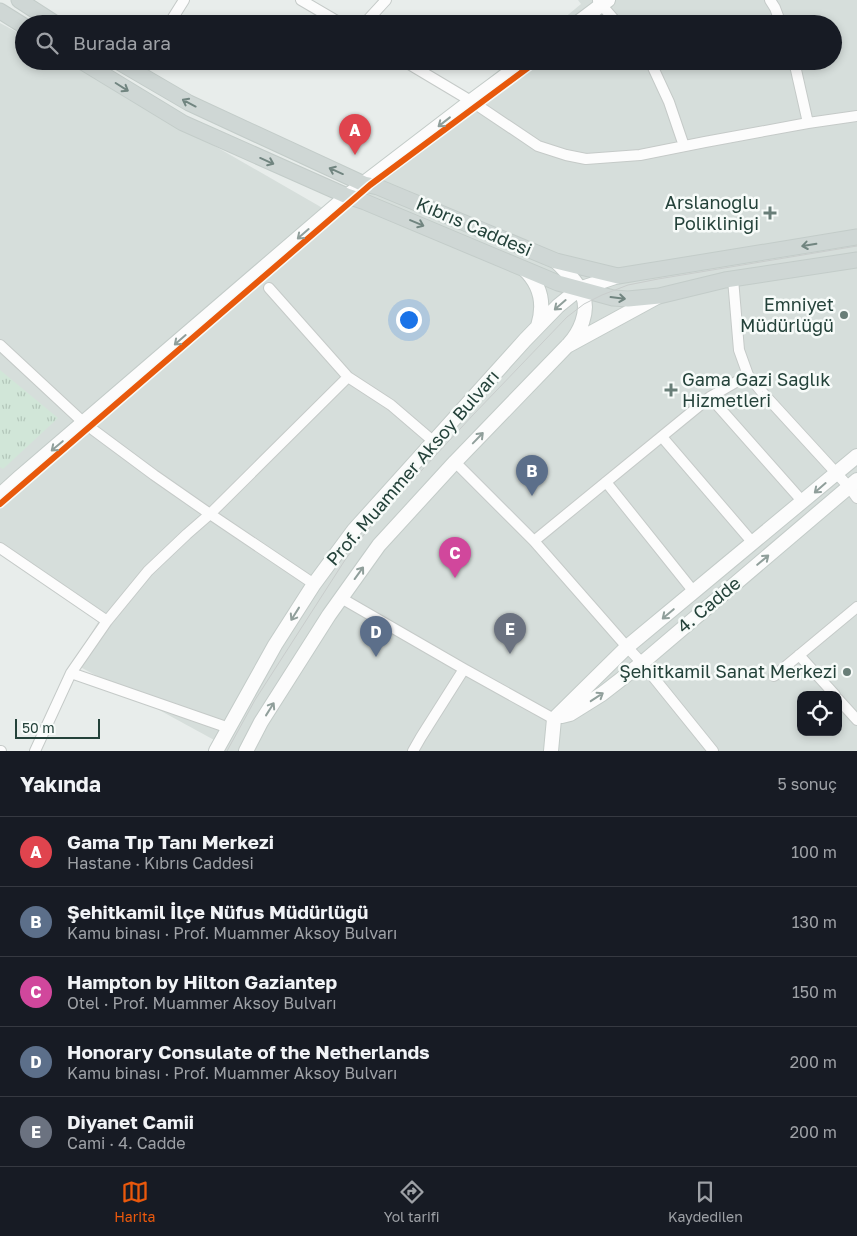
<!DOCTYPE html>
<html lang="tr">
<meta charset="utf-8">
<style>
:root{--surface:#171b24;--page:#242831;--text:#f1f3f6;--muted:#9ea1a6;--line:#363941;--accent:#ea580c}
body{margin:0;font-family:"Golos Text",sans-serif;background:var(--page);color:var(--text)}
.controls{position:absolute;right:15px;bottom:15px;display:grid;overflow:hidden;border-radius:10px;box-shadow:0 2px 8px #0003}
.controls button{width:45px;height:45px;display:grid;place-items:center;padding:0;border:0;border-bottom:1px solid var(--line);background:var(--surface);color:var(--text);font:25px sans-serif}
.scale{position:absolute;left:15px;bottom:12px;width:85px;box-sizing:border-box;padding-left:5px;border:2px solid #24423a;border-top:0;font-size:14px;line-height:18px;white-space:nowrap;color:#24423a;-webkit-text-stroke:4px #f7fbf9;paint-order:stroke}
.you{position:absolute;left:408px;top:319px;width:18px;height:18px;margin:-12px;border:4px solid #fff;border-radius:50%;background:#1a73e8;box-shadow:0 0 0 8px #1a73e833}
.badge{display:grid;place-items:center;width:32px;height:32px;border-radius:50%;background:var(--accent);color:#fff;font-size:16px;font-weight:700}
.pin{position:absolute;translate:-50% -41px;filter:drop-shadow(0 1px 2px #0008)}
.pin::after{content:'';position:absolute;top:26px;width:18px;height:15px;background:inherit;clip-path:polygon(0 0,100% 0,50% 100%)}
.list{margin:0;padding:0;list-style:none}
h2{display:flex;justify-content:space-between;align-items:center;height:65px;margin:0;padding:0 20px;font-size:21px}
h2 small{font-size:16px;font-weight:400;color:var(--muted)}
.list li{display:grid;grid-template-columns:32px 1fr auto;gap:15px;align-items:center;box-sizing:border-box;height:70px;padding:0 20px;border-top:1px solid var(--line)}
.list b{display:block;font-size:19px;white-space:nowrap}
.list p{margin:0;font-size:16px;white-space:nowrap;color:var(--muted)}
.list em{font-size:16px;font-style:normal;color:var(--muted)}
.icon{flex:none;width:28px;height:28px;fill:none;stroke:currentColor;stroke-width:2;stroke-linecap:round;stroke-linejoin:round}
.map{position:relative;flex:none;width:857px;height:751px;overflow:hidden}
.search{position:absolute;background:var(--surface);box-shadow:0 2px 8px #0003;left:15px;right:15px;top:15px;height:55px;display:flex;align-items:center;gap:12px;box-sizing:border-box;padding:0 18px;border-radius:28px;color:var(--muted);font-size:19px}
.sheet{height:415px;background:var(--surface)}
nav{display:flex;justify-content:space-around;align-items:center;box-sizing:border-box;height:70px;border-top:1px solid var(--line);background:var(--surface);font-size:14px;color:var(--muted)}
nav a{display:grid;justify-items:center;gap:2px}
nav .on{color:var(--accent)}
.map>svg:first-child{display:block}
.built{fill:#d6dedb;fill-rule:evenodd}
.park{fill:url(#park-tufts)}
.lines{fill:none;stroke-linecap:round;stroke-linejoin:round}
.street-casing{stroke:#c5cac8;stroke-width:12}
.secondary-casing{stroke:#c3cbc8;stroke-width:16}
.primary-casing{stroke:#c3ccc9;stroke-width:17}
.street{stroke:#fcfcfc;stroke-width:10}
.secondary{stroke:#fcfcfc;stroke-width:14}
.primary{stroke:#cfd7d5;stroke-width:15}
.tram{stroke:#c9cdcc;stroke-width:1}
.cycleway-casing{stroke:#f7fbf9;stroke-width:9}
.cycleway{stroke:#e8590c;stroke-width:6}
.oneway{stroke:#718580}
.oneway2{stroke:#909f9b}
.poi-dot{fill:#697e78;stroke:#f7fbf9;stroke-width:2}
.labels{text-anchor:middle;stroke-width:5;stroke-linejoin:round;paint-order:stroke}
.poi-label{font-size:18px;fill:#24423a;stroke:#f7fbf9;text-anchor:end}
.street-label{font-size:18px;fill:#24423a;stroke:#f7fbf9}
</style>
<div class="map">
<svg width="857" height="751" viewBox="0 0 857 751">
<defs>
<pattern id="park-tufts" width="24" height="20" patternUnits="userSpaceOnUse" patternTransform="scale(1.25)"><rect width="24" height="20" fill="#d1e6d8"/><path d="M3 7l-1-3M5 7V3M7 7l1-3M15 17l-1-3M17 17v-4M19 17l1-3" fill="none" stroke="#b3c6ba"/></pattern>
</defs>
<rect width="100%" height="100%" fill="#e8edeb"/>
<path class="built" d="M578 0H857V751H212L216 741 73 663 103 614 0 550V23L24 36V61H67L326 210 510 61H833V24H557L581 4ZM801 695H838V732H801Z"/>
<path class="park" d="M0 370 58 418 3 469 0 467Z"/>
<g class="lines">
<g class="street-casing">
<path id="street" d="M301 0 342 24
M770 0 775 8 781 24
M598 1 618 24
M169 24 184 0
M364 24 386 0
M404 61 471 101 538 146 566 155 586 159 640 155 705 142 808 123 857 116
M650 61 669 102 684 146
M794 61 808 123
M137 74 145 61
M733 279 739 350 748 375 762 392 849 487 857 498
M269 288 348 377 391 405 433 441
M0 345 84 423 154 475 210 514 314 584
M710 397 803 502
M662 437 753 543
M455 462 534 541 627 647 642 663 713 751
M606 482 694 592
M534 541 710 397 748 375
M0 548 107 621
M341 598 464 669 554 719
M799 655 835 695
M71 673 229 728
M774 676 857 607
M838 699 857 720
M0 751H1
M35 751 71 673 107 621 148 571 187 534 210 514 348 377
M413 751 421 737 464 669"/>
</g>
<g class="secondary-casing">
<path id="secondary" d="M576 24 608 0
M556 261C565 271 579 283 583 296 589 312 580 332 569 344
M524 269C541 285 545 304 538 326
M0 495 21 476 347 196 471 101 525 61
M562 716 570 714 602 694 642 663 857 480
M216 751 275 645 314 584 354 530 525 340 558 306 579 289 618 276
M246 751 261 722 329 615 379 545 455 462 567 346 657 297
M551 751 554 719 627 647 857 456"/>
</g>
<g class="primary-casing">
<path id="primary" d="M19 0 56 24
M0 11 24 26
M81 61 183 123 347 196 365 202 558 283 613 298 628 299 659 296 725 280 857 260
M117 61 189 103 364 184 378 187 556 261 618 276 857 237"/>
</g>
<use href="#street" class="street"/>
<use href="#secondary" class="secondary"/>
<use href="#primary" class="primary"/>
<path class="tram" d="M227 751 255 700 345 560 372 524 473 415 567 317 584 304 602 295 628 285 658 279 857 246"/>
<g class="cycleway-casing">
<path id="cycleway" d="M0 504 370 185 537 61"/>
</g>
<use href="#cycleway" class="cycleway"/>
</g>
<defs><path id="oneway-shaft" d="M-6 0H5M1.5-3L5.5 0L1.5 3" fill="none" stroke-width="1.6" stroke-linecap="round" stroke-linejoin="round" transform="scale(1.25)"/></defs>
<g class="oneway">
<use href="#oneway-shaft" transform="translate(122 87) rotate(32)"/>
<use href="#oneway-shaft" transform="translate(189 103) rotate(-152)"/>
<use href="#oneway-shaft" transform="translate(267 161) rotate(24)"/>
<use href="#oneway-shaft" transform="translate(336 171) rotate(-156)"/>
<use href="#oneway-shaft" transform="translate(417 223) rotate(23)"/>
<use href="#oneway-shaft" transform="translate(809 245) rotate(171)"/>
<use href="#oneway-shaft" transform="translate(618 298) rotate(7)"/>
</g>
<g class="oneway2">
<use href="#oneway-shaft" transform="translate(444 122) rotate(142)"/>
<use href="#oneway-shaft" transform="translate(303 234) rotate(139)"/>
<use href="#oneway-shaft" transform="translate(560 305) rotate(139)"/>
<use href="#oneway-shaft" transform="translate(180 340) rotate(139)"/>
<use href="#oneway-shaft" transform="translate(478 438) rotate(-46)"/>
<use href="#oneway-shaft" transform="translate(57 446) rotate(140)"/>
<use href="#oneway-shaft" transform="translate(820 488) rotate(139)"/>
<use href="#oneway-shaft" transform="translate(763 560) rotate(-40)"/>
<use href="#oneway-shaft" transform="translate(359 573) rotate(-54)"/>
<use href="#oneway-shaft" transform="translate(295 614) rotate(122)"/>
<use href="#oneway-shaft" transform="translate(668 614) rotate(140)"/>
<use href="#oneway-shaft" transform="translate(597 697) rotate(-33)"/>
<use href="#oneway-shaft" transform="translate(270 709) rotate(-58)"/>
</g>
<g class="poi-dot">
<path d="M767.5 205.5h5v5h5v5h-5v5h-5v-5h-5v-5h5z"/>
<circle cx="844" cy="315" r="5"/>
<path d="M668.5 382.5h5v5h5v5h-5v5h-5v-5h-5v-5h5z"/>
<circle cx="847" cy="672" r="5"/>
</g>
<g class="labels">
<g class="poi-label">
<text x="759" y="209">Arslanoglu<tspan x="759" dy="21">Poliklinigi</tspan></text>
<text x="834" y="311">Emniyet<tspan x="834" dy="21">Müdürlüğü</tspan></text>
<text x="682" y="386" text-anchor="start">Gama Gazi Saglık<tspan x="682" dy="21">Hizmetleri</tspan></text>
<text x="837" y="678">Şehitkamil Sanat Merkezi</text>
</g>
<g class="street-label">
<text transform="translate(474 227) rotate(23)" y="6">Kıbrıs Caddesi</text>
<text transform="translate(413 468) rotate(-49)" y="6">Prof. Muammer Aksoy Bulvarı</text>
<text transform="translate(709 605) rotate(-40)" y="6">4. Cadde</text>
</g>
</g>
</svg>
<div class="controls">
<button><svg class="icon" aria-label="locate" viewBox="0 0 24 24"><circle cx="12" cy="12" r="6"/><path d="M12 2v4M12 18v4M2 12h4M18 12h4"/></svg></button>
</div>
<div class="scale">50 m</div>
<div class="you"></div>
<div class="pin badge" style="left:355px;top:155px;background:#e0444e">A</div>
<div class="pin badge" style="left:532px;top:496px;background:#5c6f8a">B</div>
<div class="pin badge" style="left:455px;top:578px;background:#d1479c">C</div>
<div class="pin badge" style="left:376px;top:657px;background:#5c6f8a">D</div>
<div class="pin badge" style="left:510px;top:654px;background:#6b7280">E</div>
<div class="search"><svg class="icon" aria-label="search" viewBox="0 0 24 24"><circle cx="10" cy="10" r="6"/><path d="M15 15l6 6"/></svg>Burada ara</div>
</div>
<section class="sheet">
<h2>Yakında<small>5 sonuç</small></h2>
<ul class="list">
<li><span class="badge" style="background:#e0444e">A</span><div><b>Gama Tıp Tanı Merkezi</b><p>Hastane · Kıbrıs Caddesi</p></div><em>100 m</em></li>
<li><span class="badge" style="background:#5c6f8a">B</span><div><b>Şehitkamil İlçe Nüfus Müdürlüğü</b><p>Kamu binası · Prof. Muammer Aksoy Bulvarı</p></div><em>130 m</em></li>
<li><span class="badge" style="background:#d1479c">C</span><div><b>Hampton by Hilton Gaziantep</b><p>Otel · Prof. Muammer Aksoy Bulvarı</p></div><em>150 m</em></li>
<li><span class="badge" style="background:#5c6f8a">D</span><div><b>Honorary Consulate of the Netherlands</b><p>Kamu binası · Prof. Muammer Aksoy Bulvarı</p></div><em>200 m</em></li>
<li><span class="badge" style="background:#6b7280">E</span><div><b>Diyanet Camii</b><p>Cami · 4. Cadde</p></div><em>200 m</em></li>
</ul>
</section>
<nav>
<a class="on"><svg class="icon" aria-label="map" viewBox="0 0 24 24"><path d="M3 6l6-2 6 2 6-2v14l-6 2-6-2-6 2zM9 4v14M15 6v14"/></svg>Harita</a>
<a><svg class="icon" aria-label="directions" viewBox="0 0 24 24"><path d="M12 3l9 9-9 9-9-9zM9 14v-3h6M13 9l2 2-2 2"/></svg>Yol tarifi</a>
<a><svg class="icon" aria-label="saved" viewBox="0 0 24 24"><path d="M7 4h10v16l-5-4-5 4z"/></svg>Kaydedilen</a>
</nav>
